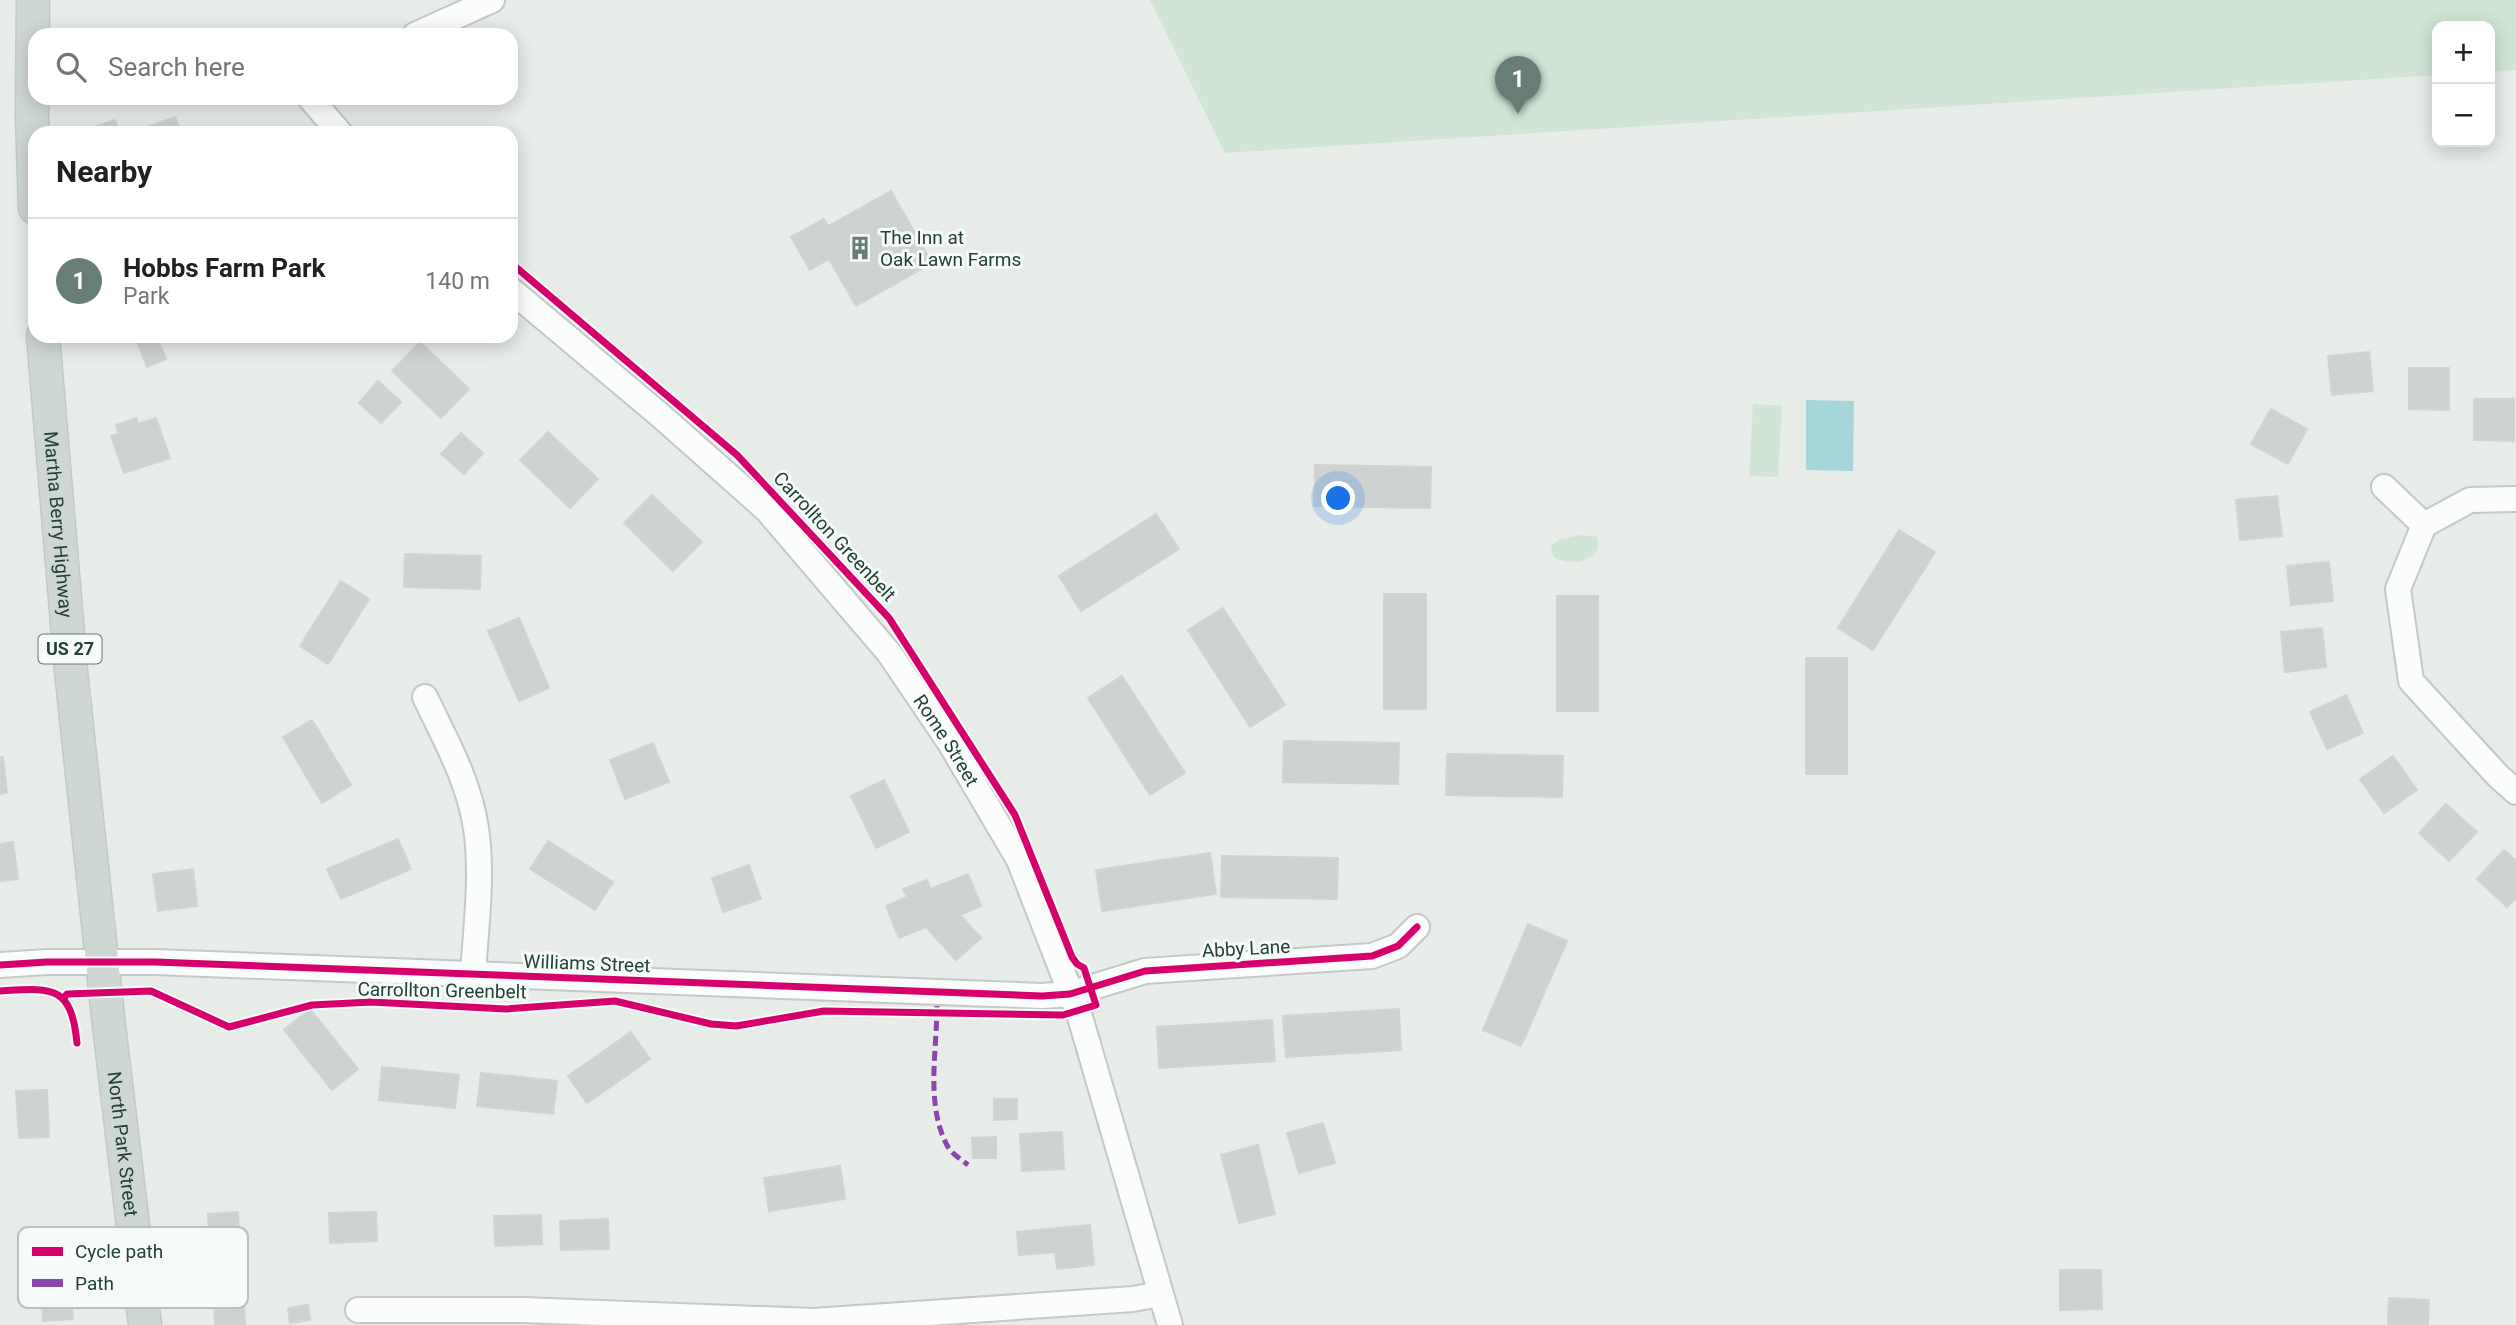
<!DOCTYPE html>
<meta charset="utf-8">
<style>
:root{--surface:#fff;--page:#f2f2f2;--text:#202124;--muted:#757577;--line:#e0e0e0;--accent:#687d75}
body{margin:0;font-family:Roboto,sans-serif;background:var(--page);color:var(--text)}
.controls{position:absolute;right:21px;top:21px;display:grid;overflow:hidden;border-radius:14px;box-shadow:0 4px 18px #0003}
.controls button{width:63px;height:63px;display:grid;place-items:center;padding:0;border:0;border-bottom:2px solid var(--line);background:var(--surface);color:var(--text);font:35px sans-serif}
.you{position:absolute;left:1339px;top:499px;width:24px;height:24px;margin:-18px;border:5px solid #fff;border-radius:50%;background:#1a73e8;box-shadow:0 0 0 10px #1a73e833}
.badge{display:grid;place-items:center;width:46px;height:46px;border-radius:50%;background:var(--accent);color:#fff;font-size:23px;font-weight:700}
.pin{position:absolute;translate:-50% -58px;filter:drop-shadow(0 2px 4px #0008)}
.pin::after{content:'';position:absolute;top:37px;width:24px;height:21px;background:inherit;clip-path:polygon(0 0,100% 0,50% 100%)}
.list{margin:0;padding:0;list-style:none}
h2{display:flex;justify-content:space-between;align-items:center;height:91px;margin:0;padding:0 28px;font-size:30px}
h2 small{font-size:23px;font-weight:400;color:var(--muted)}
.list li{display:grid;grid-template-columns:46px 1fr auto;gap:21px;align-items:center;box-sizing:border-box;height:126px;padding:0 28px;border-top:2px solid var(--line)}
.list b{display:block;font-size:26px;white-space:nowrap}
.list p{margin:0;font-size:23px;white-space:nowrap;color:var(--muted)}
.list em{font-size:23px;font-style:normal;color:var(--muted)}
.icon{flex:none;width:38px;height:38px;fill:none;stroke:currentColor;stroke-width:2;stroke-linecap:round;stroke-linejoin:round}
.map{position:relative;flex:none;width:2516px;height:1325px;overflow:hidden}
.search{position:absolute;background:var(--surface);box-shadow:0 4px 18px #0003;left:28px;top:28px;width:490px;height:77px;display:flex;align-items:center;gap:18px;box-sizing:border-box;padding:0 24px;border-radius:21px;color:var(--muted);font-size:26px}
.panel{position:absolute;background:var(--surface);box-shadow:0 4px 18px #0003;left:28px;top:126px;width:490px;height:217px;border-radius:21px}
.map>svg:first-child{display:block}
.green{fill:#d0e5d5}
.water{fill:#a7d6da}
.building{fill:#ced3d1;stroke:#d0d5d2;stroke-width:2}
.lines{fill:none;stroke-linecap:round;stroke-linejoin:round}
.minor-casing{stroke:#c4c9c6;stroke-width:28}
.major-casing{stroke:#c2cbc7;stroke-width:35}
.minor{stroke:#fbfcfc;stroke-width:24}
.major{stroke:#cfd7d4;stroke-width:32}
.quiet{stroke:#8e44ad;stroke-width:5;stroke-dasharray:10 5;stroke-linecap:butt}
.cycleway-casing{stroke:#f6faf8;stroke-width:11}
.cycleway{stroke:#d6006c;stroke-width:7}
.labels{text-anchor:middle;stroke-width:6;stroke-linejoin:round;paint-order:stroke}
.shield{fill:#f6faf8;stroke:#627871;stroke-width:2}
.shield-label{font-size:18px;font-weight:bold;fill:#234137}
.poi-label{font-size:19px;fill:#234137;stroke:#f6faf8;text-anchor:start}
.street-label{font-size:19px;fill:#234137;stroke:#f6faf8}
.key{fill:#f6faf8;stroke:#b7c2be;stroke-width:2}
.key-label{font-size:19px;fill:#234137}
</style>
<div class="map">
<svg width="2516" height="1325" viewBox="0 0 2516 1325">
<rect width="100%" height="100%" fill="#e7ece9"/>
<path class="green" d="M1150 0H2516V70L2490 72V26H2437V75L1225 153Z
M1753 404 1782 406 1778 477 1749 476Z
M1582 535 1597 537C1605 562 1568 568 1553 556L1551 545 1560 539Z"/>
<path class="water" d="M1806 400 1854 401 1853 471 1806 470Z"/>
<path class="building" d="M175 117 181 133H140L139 130Z
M115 120 120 133H99L97 126Z
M891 191 932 263 856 306 829 259 810 270 791 237 824 219 828 226Z
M135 336H156L166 359 147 367Z
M420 342 469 389 441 418 392 371Z
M2369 352 2373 391 2332 395 2328 356Z
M2409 368H2449V410L2409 409Z
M378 381 401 402 381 423 359 403Z
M2474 399H2514V441L2474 440Z
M2271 409 2307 429 2288 464 2251 444Z
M136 418 138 424 156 418 170 458 124 473 111 436 119 434 116 425Z
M548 432 598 479 570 508 520 460Z
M461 433 483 453 464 474 441 454Z
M1315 465 1431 467 1430 508 1314 506Z
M652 495 702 542 673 571 624 523Z
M2277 496 2282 536 2240 540 2236 500Z
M1156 514 1179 549 1081 611 1059 576Z
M1899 530 1935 552 1873 650 1838 628Z
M405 554 481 556 480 589 404 587Z
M2329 562 2333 601 2291 605 2287 566Z
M341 581 369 599 328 664 300 646Z
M1384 594H1426V709H1384Z
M1557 596H1598V711H1557Z
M1223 608 1285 705 1250 727 1188 630Z
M519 618 549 688 519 701 488 631Z
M2322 628 2326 667 2285 672 2281 632Z
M1806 658H1847V774H1806Z
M1122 676 1185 773 1150 795 1088 698Z
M2346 695 2363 733 2327 749 2310 712Z
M312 720 351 785 322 803 283 737Z
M1284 741 1399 743 1398 784 1283 782Z
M653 743 669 782 625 799 610 760Z
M1447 754 1563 756 1562 797 1446 795Z
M2393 756 2417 790 2384 813 2360 779Z
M0 757H3L7 793 0 794Z
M884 780 909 832 876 848 851 796Z
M2446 804 2477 832 2449 861 2419 833Z
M398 839 411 869 341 899 327 869Z
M548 841 613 882 595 910 530 869Z
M13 842 18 879 0 881V844Z
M2504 850 2516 861V898L2507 907 2477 879Z
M1210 853 1216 894 1102 911 1096 870Z
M1222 856 1338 858 1337 899 1221 897Z
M749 865 761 899 723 912 712 878Z
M193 869 197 906 158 911 153 874Z
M968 874 981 906 960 915 981 938 956 960 926 927 899 938 886 906 907 897 903 889 927 880 931 889Z
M1528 924 1567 941 1521 1046 1483 1030Z
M310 1009 358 1069 332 1090 284 1030Z
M1399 1009 1401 1050 1286 1057 1283 1016Z
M1272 1020 1275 1061 1159 1068 1157 1027Z
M631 1032 650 1059 587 1103 568 1076Z
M382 1067 459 1075 455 1108 379 1100Z
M481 1073 557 1081 553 1114 477 1106Z
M47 1090 49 1137 19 1138 16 1091Z
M994 1099H1017V1119L994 1120Z
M1323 1123 1335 1163 1299 1173 1287 1133Z
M1062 1132 1064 1169 1022 1171 1020 1134Z
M996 1137V1158H973L972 1138Z
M1258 1145 1275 1214 1239 1223 1221 1155Z
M840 1166 845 1199 769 1211 764 1178Z
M238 1212 240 1259 210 1261 208 1214Z
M376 1212 377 1241 330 1243 329 1213Z
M541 1215 542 1244 495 1246 494 1216Z
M608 1219 609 1249 561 1250 560 1221Z
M1090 1225 1094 1265 1057 1269 1055 1252 1019 1255 1017 1232Z
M2060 1270H2101L2102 1309 2060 1310Z
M70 1272 73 1319 43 1321 40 1274Z
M2389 1298 2429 1300 2428 1325H2388Z
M244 1302 245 1325H215L214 1303Z
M308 1305 310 1320 290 1323 288 1308Z"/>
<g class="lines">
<g class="minor-casing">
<g id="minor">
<path d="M415 35 492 0"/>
<path d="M310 98 340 133"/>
<path id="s1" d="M511 290 661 416 767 510 889 653 950 743 1019 860 1080 1017 1170 1325"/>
<path d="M2384 487 2424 525"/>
<path d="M2516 499 2470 500 2424 525 2398 589 2411 681 2498 776 2516 792"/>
<path d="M425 697C445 739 469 781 476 828 483 875 476 926 473 974"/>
<path d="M0 965 47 962H155L1042 996 1070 994 1145 971 1372 956 1398 946 1417 927"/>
<path d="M358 1310H523L813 1321 1133 1299 1160 1294"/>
</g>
</g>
<g class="major-casing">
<g id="major">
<path d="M33 0 32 118 35 208"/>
<path id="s2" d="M43 336 71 671 109 1026 145 1325"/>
</g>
</g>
<use href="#minor" class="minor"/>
<use href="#major" class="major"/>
<path class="quiet" d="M937 1006C937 1051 925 1106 948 1147 952 1154 962 1160 968 1165"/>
<g class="cycleway-casing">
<path id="cycleway" d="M0 965 47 962H155L1042 996 1070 994 1145 971 1372 956 1398 946 1417 927
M0 991C52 988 71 984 77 1043
M63 999 67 994 151 991 229 1027 312 1005 371 1002 506 1009 615 1001 711 1024 736 1026 824 1011 1063 1015 1096 1005 1084 968 1077 964 1072 957 1015 815 889 618 737 455 511 263"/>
</g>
<use href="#cycleway" class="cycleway"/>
</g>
<defs>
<g id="building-bare" transform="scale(1.89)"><path d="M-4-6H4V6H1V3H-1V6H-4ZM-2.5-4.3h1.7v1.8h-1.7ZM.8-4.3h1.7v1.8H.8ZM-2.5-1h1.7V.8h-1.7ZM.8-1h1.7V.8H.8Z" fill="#687d75" stroke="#f6faf8" stroke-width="2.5" paint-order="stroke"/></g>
</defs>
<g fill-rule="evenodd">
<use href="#building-bare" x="860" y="248"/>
</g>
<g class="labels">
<rect class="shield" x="38.5" y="634.5" width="63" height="29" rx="5"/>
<g class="shield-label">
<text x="70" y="655">US 27</text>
</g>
<g class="poi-label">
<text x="880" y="244">The Inn at<tspan x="880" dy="22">Oak Lawn Farms</tspan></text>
</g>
<g class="street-label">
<text dy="7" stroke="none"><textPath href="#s2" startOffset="189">Martha Berry Highway</textPath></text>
<text transform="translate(835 536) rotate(47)" y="7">Carrollton Greenbelt</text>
<text dy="7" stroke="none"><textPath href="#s1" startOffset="630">Rome Street</textPath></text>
<text transform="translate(1246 948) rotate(-3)" y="7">Abby Lane</text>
<text transform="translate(587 963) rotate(2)" y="7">Williams Street</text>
<text transform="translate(442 990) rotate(1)" y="7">Carrollton Greenbelt</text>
<text dy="7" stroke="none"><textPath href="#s2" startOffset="812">North Park Street</textPath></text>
</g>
</g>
<rect x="18" y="1227" width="230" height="81" rx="10" class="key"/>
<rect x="32" y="1247" width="31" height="9" fill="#d6006c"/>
<rect x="32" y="1279" width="31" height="8" fill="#8e44ad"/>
<g class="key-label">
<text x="75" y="1258">Cycle path</text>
<text x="75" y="1290">Path</text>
</g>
</svg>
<div class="controls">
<button>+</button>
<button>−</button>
</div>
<div class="you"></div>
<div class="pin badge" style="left:1518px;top:114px">1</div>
<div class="search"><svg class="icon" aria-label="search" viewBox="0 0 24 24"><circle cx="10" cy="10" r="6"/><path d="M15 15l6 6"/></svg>Search here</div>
<section class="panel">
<h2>Nearby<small></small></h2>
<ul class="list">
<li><span class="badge">1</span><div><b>Hobbs Farm Park</b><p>Park</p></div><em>140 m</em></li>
</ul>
</section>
</div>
